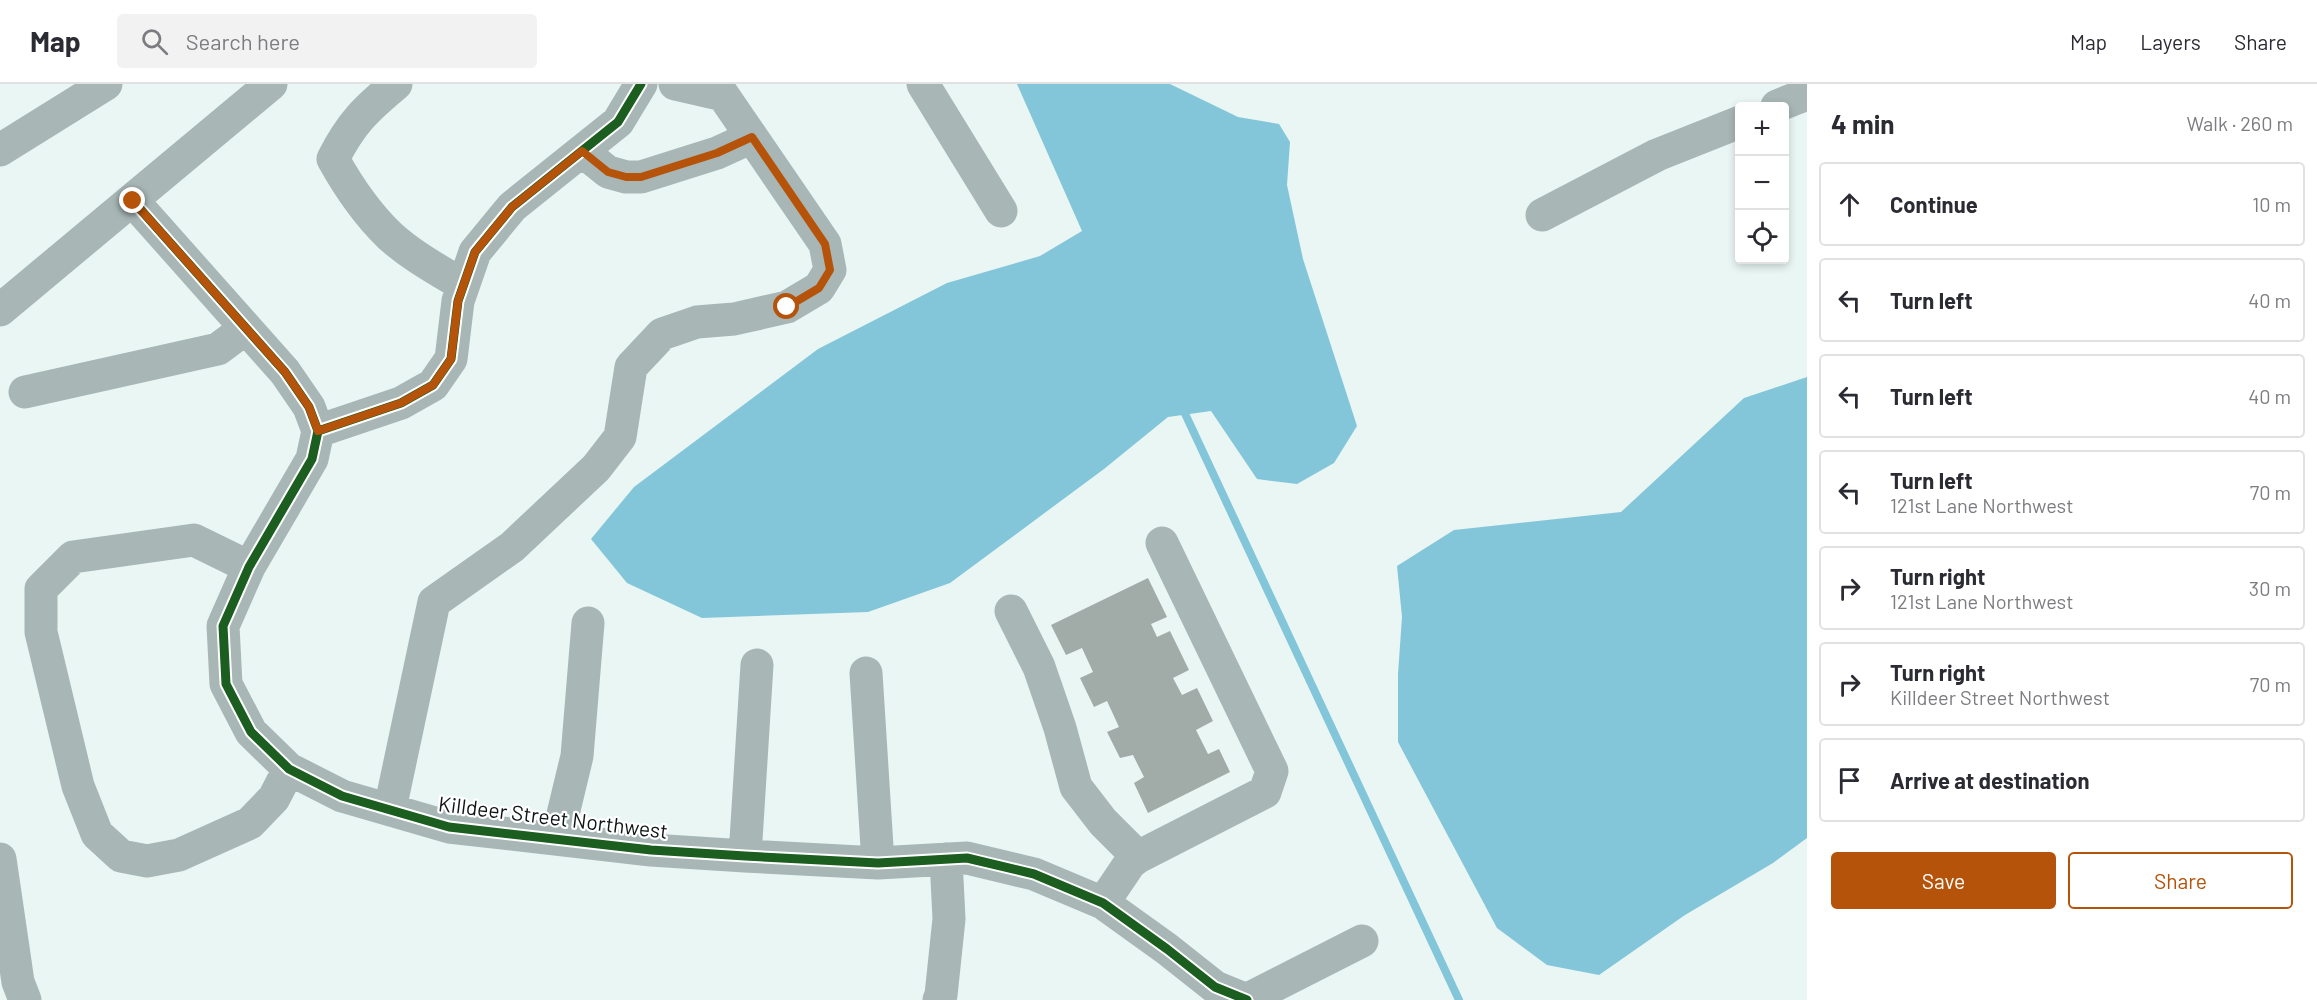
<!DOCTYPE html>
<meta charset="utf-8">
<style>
:root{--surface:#fff;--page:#f2f2f3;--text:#2b2b33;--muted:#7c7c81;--line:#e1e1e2;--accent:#b45309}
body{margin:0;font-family:Barlow,sans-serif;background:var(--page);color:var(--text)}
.controls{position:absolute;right:18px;top:18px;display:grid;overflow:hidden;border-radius:6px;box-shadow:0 3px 9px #0003}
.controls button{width:54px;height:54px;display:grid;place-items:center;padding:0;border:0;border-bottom:2px solid var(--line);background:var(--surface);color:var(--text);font:30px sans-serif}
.stop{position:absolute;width:18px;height:18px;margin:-14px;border:4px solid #b45309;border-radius:50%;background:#fff}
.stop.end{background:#b45309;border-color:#fff;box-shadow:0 2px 6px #0008}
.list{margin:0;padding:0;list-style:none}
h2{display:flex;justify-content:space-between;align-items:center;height:78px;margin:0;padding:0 24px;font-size:26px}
h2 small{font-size:20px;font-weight:400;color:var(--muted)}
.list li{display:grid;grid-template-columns:39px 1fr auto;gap:18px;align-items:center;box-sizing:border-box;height:84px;margin:0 12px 12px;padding:0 12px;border:2px solid var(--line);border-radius:6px}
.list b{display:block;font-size:22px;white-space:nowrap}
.list p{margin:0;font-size:20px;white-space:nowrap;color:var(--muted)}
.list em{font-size:20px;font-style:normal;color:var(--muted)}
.actions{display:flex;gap:12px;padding:18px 24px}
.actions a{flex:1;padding:14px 0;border:2px solid var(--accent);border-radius:6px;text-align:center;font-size:21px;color:var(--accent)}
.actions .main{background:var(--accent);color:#fff}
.icon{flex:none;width:33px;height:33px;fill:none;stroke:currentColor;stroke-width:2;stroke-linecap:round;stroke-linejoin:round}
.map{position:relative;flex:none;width:1807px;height:916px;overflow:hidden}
header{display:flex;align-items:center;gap:36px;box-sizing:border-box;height:84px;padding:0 30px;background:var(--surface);border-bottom:2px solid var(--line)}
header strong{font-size:28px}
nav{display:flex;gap:33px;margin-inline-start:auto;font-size:21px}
.search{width:420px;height:54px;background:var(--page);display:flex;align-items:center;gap:15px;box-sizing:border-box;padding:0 21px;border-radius:6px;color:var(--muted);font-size:22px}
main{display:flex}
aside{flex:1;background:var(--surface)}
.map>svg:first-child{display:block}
.water{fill:#83c6d9}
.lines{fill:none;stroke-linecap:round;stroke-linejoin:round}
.stream{stroke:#83c6d9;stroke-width:8}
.building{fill:#a1aba8}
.minor{stroke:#a8b6b6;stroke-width:33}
.cycleway-casing{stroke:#fff;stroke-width:13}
.cycleway{stroke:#1b5e20;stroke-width:9}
.route{stroke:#b45309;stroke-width:8}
.labels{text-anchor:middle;stroke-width:4.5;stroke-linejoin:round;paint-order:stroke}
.street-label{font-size:21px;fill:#0e1615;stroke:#fff}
</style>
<header>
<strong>Map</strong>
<div class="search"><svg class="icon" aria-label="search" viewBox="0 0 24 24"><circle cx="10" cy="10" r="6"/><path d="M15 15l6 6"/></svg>Search here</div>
<nav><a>Map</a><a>Layers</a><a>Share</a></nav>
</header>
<main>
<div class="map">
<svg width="1807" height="916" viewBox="0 0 1807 916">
<rect width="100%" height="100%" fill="#e9f6f4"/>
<path class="water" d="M1017 0H1170L1238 33 1279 40 1290 58 1287 101 1303 175 1357 342 1334 379 1297 400 1257 395 1211 327 1168 333 1104 385 950 499 868 528 702 534 627 499 591 455 634 403 818 265 947 199 1040 172 1082 147Z
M1807 293V754L1773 779 1685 831 1599 891 1547 881 1497 844 1398 658V590L1402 533 1397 482 1454 446 1621 428 1744 314Z"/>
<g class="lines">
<path class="stream" d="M1181 321 1459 916"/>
</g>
<path class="building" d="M1148 494 1167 533 1151 540 1157 553 1170 547 1189 586 1173 594 1182 611 1197 604 1213 637 1196 646 1208 670 1219 665 1230 688 1148 729 1134 699 1144 693 1133 671 1120 674 1107 648 1119 643 1107 617 1094 623 1080 594 1093 588 1082 564 1066 571 1051 541Z"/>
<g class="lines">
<path class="minor" d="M396 0C366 25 351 39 333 75 348 102 367 130 390 152 412 172 438 186 463 201
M923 0 1001 127
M1777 22 1807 10
M0 66 106 0
M582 67 608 88 626 93H641L717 69 752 53
M133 117 285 288 309 323 318 347 312 375 249 483 223 542 226 600 251 648 289 685 342 712 449 743 651 766 745 772 878 779 967 774 1034 790 1103 819 1167 865 1215 903 1247 916
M1542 131 1657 71 1740 38
M0 226 271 0
M25 308 218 265 246 244
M318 347 401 319 433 301 451 275 458 217 475 168 512 123 618 38 641 0
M249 483 194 456 73 473 41 505V548L78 702 97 750 121 772 147 777 179 771 250 739 274 714 289 685
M1011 527 1039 583 1060 644 1076 703 1103 738 1138 773
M866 589 878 779
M390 725 434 518 512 463 596 384 620 353 631 283 662 250 697 238 734 235 787 223 819 204 830 186 825 160 723 11 675 0
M557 755 577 672 588 539
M745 772 757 581
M0 775 18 898 25 916
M1103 819 1130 779 1138 773 1265 708 1272 687 1162 459
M939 916 941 911 949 835 946 775
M1246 916 1362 857"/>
<g class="cycleway-casing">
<path id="cycleway" d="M133 117 285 288 309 323 318 347 312 375 249 483 223 542 226 600 251 648 289 685 342 712 449 743 651 766 745 772 878 779 967 774 1034 790 1103 819 1167 865 1215 903 1247 916
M318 347 401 319 433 301 451 275 458 217 475 168 512 123 618 38 641 0"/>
</g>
<use href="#cycleway" class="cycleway"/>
</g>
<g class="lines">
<path class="route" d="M133 117 285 288 309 323 318 347 401 319 433 301 451 275 458 217 475 168 512 123 582 67 608 88 626 93H641L717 69 752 53 825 160 830 186 819 204 787 223"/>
</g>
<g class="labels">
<g class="street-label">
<text transform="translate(553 734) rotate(7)" y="7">Killdeer Street Northwest</text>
</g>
</g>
</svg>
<div class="controls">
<button>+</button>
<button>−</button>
<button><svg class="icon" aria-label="locate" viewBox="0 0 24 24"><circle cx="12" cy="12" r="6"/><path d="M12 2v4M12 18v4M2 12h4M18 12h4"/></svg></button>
</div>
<div class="stop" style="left:787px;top:223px"></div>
<div class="stop end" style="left:133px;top:117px"></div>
</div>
<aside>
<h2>4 min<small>Walk · 260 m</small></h2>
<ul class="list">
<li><svg class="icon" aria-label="ahead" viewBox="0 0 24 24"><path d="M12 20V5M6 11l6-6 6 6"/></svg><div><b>Continue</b></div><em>10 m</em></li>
<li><svg class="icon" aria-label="left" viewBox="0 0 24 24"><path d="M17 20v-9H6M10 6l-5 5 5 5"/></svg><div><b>Turn left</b></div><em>40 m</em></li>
<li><svg class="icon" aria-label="left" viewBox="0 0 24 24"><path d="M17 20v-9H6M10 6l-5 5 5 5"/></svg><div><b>Turn left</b></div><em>40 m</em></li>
<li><svg class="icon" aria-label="left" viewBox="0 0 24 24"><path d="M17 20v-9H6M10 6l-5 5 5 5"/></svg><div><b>Turn left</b><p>121st Lane Northwest</p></div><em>70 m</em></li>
<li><svg class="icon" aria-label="right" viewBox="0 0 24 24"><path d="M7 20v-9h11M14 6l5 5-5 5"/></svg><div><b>Turn right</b><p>121st Lane Northwest</p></div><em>30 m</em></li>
<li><svg class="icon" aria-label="right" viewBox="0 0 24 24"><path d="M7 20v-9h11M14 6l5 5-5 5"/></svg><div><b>Turn right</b><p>Killdeer Street Northwest</p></div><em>70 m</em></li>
<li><svg class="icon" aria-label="arrive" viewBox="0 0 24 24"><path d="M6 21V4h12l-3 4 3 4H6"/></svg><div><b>Arrive at destination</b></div></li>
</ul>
<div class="actions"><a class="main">Save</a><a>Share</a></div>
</aside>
</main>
